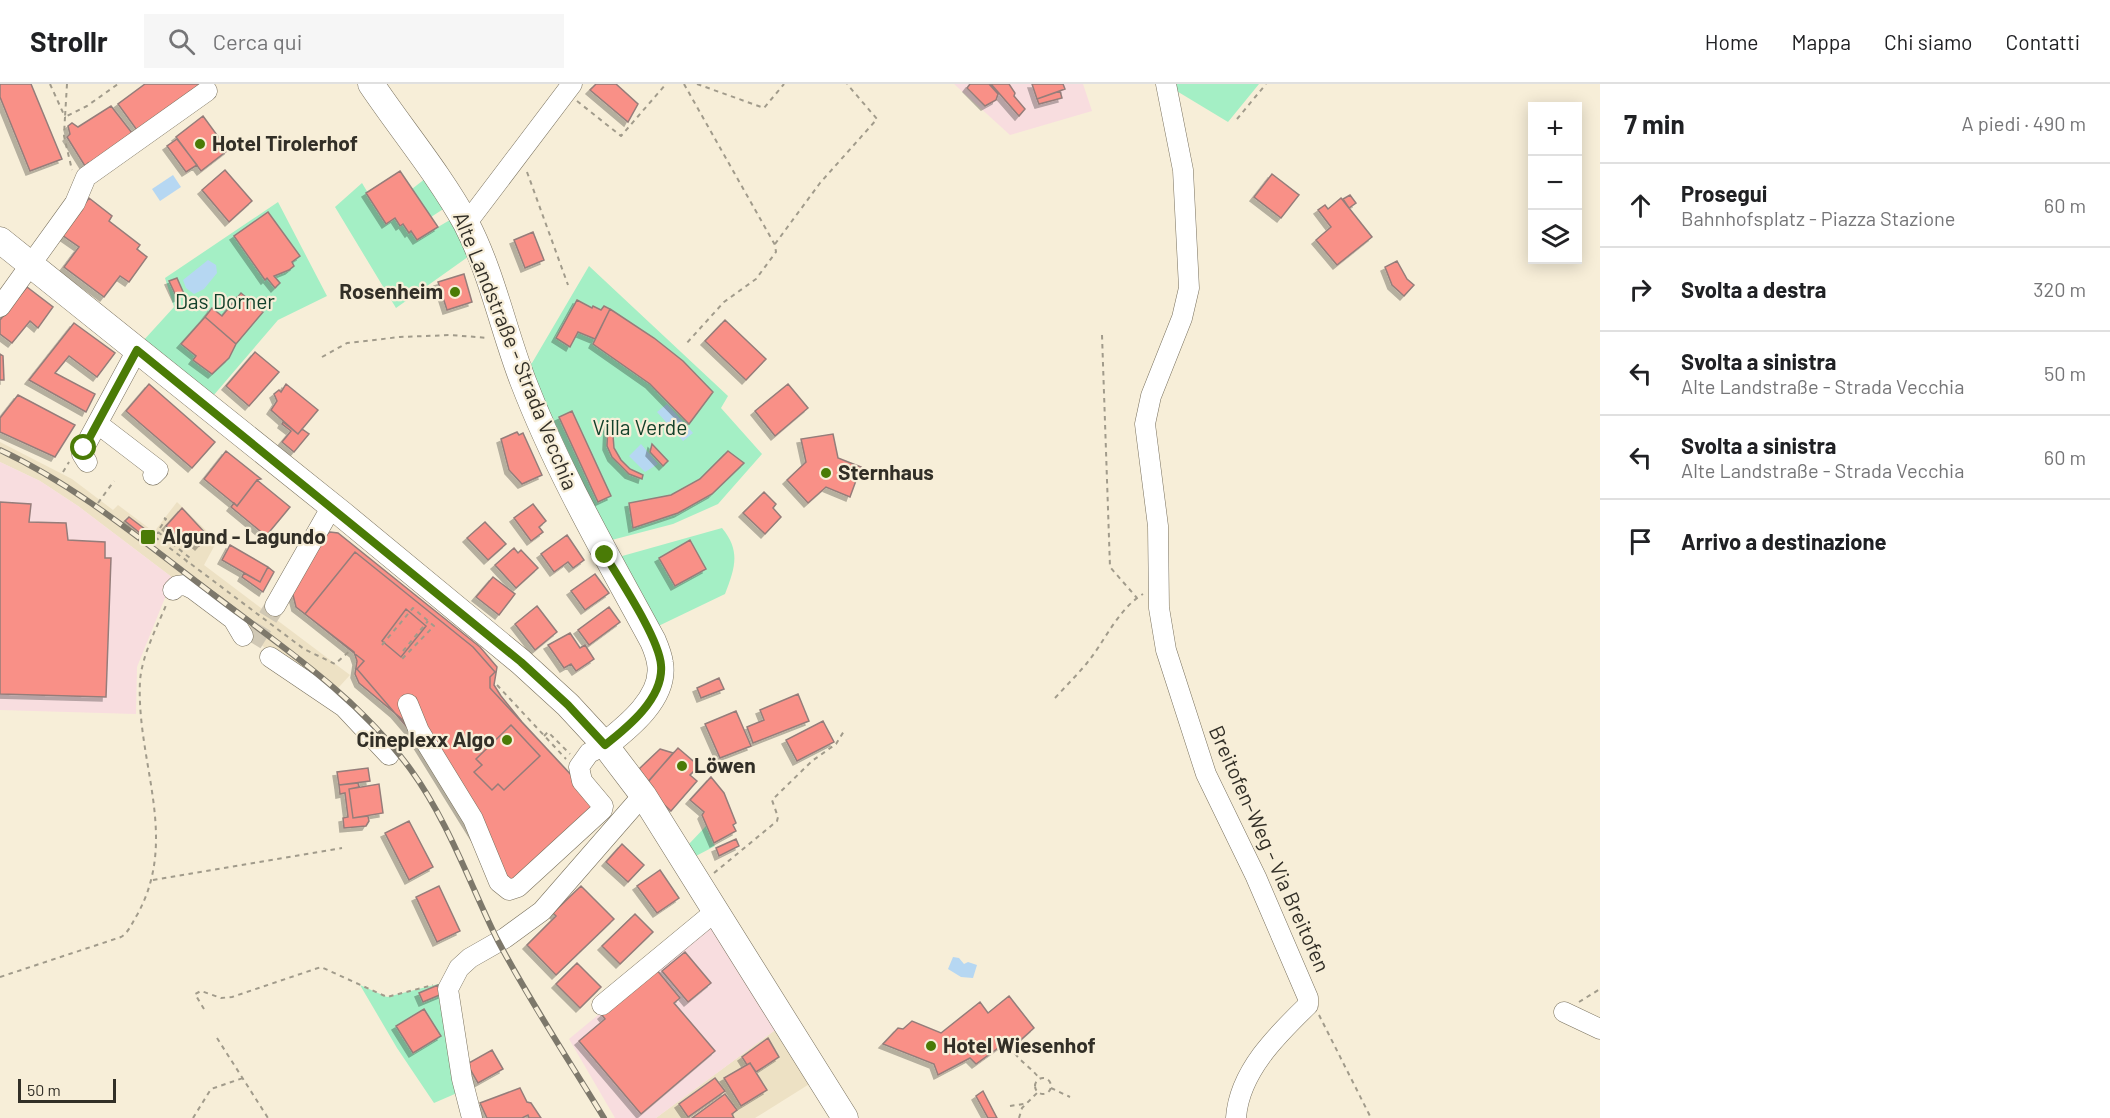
<!DOCTYPE html>
<html lang="it">
<meta charset="utf-8">
<style>
:root{--surface:#fff;--page:#f6f6f6;--text:#202124;--muted:#757577;--line:#e0e0e0}
body{margin:0;font-family:Barlow,sans-serif;background:var(--page);color:var(--text)}
.controls{position:absolute;right:18px;top:18px;display:grid;overflow:hidden;border-radius:0px;box-shadow:0 3px 15px #0003}
.controls button{width:54px;height:54px;display:grid;place-items:center;padding:0;border:0;border-bottom:2px solid var(--line);background:var(--surface);color:var(--text);font:30px sans-serif}
.scale{position:absolute;left:18px;bottom:15px;width:98px;box-sizing:border-box;padding-left:6px;border:3px solid #322f27;border-top:0;font-size:16px;line-height:21px;white-space:nowrap;color:#322f27;-webkit-text-stroke:4px #f7eed8;paint-order:stroke}
.stop{position:absolute;width:18px;height:18px;margin:-14px;border:4px solid #4a7b06;border-radius:50%;background:#fff}
.stop.end{background:#4a7b06;border-color:#fff;box-shadow:0 2px 6px #0008}
.list{margin:0;padding:0;list-style:none}
h2{display:flex;justify-content:space-between;align-items:center;height:78px;margin:0;padding:0 24px;font-size:26px}
h2 small{font-size:20px;font-weight:400;color:var(--muted)}
.list li{display:grid;grid-template-columns:39px 1fr auto;gap:18px;align-items:center;box-sizing:border-box;height:84px;padding:0 24px;border-top:2px solid var(--line)}
.list b{display:block;font-size:22px;white-space:nowrap}
.list p{margin:0;font-size:20px;white-space:nowrap;color:var(--muted)}
.list em{font-size:20px;font-style:normal;color:var(--muted)}
.icon{flex:none;width:33px;height:33px;fill:none;stroke:currentColor;stroke-width:2;stroke-linecap:round;stroke-linejoin:round}
.map{position:relative;flex:none;width:1600px;height:1034px;overflow:hidden}
header{display:flex;align-items:center;gap:36px;box-sizing:border-box;height:84px;padding:0 30px;background:var(--surface);border-bottom:2px solid var(--line)}
header strong{font-size:28px}
nav{display:flex;gap:33px;margin-inline-start:auto;font-size:21px}
.search{width:420px;height:54px;background:var(--page);display:flex;align-items:center;gap:15px;box-sizing:border-box;padding:0 21px;border-radius:0px;color:var(--muted);font-size:22px}
main{display:flex}
aside{flex:1;background:var(--surface)}
.map>svg:first-child{display:block}
.built{fill:#ede1c4}
.industrial{fill:#f8dddf}
.green{fill:#a4efc5}
.water{fill:#b6d7f2}
.building{fill:#f99087;stroke:#957d7a;stroke-width:1.5;filter:url(#shadow)}
.lines{fill:none;stroke-linecap:round;stroke-linejoin:round}
.minor-tunnel{stroke:#d0c8b5;stroke-width:20;stroke-dasharray:20 10;stroke-linecap:butt}
.minor-casing{stroke:#78705d;stroke-width:21}
.major-casing{stroke:#78705d;stroke-width:27}
.path{stroke:#a19b8b;stroke-width:2;stroke-dasharray:4.5 4.5;stroke-linecap:butt}
.minor{stroke:#fff;stroke-width:20}
.major{stroke:#fff;stroke-width:26}
.rail-casing{stroke:#7d786b;stroke-width:6}
.rail{stroke:#f7eed8;stroke-width:4;stroke-dasharray:11;stroke-linecap:butt}
.route{stroke:#4a7b06;stroke-width:8}
.poi-dot{fill:#4a7b06;stroke:#f7eed8;stroke-width:2}
.labels{text-anchor:middle;stroke-width:4.5;stroke-linejoin:round;paint-order:stroke}
.poi-label{font-size:21px;font-weight:bold;fill:#322f27;stroke:#f7eed8;text-anchor:start}
.park-label{font-size:21px;fill:#12402a;stroke:#f7eed8}
.street-label{font-size:21px;fill:#322f27;stroke:#f7eed8}
</style>
<header>
<strong>Strollr</strong>
<div class="search"><svg class="icon" aria-label="search" viewBox="0 0 24 24"><circle cx="10" cy="10" r="6"/><path d="M15 15l6 6"/></svg>Cerca qui</div>
<nav><a>Home</a><a>Mappa</a><a>Chi siamo</a><a>Contatti</a></nav>
</header>
<main>
<div class="map">
<svg width="1600" height="1034" viewBox="0 0 1600 1034">
<defs>
<filter id="shadow"><feDropShadow dx="-4" dy="4" stdDeviation="0" flood-color="#0004"/></filter>
</defs>
<rect width="100%" height="100%" fill="#f7eed8"/>
<path class="built" d="M0 358 72 395 113 426 118 421 154 448 177 418 217 457 204 481 350 591 330 613 78 422 40 397 0 378Z
M778 944 811 999 755 1034H656Z"/>
<path class="industrial" d="M954 0H1083L1092 27 1010 51Z
M0 378 40 397 78 422 173 494 137 583 136 630 0 626Z
M712 837 778 944 656 1034H615L569 955Z"/>
<path class="green" d="M1173 0H1259L1228 38 1175 6Z
M426 94 448 122 431 133 412 105Z
M362 99 386 139 395 134 400 142 403 140 409 148 438 143 455 133 472 170 396 224 335 123Z
M278 118 327 212 278 236 213 312 143 257 174 223 165 194Z
M589 182 728 312 721 324 762 370 718 420 673 440 604 458 523 282 532 279Z
M722 444C741 467 735 484 725 510L648 547 608 476Z
M706 742 715 762 696 772 689 760Z
M442 899 464 1006 434 1019 397 964 360 901 387 913Z"/>
<path class="water" d="M173 91 181 103 160 117 152 105Z
M208 176 216 181 217 189 204 205 194 210 186 204 183 196Z
M667 320 693 349 683 357 657 328Z
M641 360 658 380 645 388 629 372Z
M953 873 959 874 964 880 968 878 977 881 973 894 961 893 948 885Z"/>
<path class="building" d="M0 0H31L62 75 30 87 0 13Z
M145 0H198L201 4 139 49 118 20Z
M596 0H616L638 20 628 38 590 6Z
M970 0H989L998 10 996 16 985 22 967 4Z
M991 0H1009L1015 9 1014 12 1025 25 1019 32Z
M1032 0H1063L1065 5 1037 15Z
M1060 7 1062 14 1039 20 1037 15Z
M111 22 136 54 89 85 88 79 85 82 67 53 70 50 68 42 72 39 78 43Z
M203 32 228 66 201 87 176 53Z
M177 55 197 81 186 88 167 62Z
M225 86 252 117 229 138 202 106Z
M400 87 438 143 417 156 411 147 409 149 403 140 400 142 395 134 386 140 366 109Z
M1272 90 1299 111 1281 134 1254 113Z
M1350 111 1356 119 1349 124 1343 115Z
M89 114 112 132 109 137 140 161 137 165 147 173 129 198 120 192 104 213 64 183 79 163 62 151Z
M1341 114 1372 153 1337 181 1316 156 1331 143 1318 126 1325 121 1328 125Z
M268 128 300 172 292 178 294 182 289 186 274 192 280 199 275 204 267 194 265 196 234 152Z
M533 148 544 176 525 184 514 156Z
M1397 177 1407 195 1414 201 1404 212 1392 201 1385 183Z
M464 190 472 218 447 226 438 198Z
M177 194 184 210 177 214 169 197Z
M27 203 53 223 38 244 30 237 12 259 0 250V236Z
M241 209 263 228 236 260 205 233 212 224 222 232Z
M577 216 592 224 593 222 601 226 604 222 610 225 595 255 578 248 570 263 556 254Z
M610 225 654 254 683 277 713 308 689 340 650 300 593 260Z
M205 233 236 260 229 274 212 290 193 276 196 272 181 260Z
M725 236 766 275 746 296 705 257Z
M74 239 115 269 97 293 69 272 55 289 95 310 86 328 29 296Z
M255 268 279 288 249 322 226 302Z
M0 270 3 272 4 296H0Z
M149 300 215 358 192 384 126 327Z
M286 300 318 326 298 350 271 326 277 317 274 310 279 306 281 308Z
M788 300 808 324 775 352 755 327Z
M18 311 75 341 55 373 0 348V334Z
M572 327 611 412 598 418 559 333Z
M283 338 298 350 302 345 309 350 294 368 282 358 291 347 282 340Z
M608 339H612L614 364 621 376 630 385 643 391 642 395 629 390 612 373 607 362Z
M517 348 519 351 523 349 542 391 522 400 509 386 501 355Z
M833 350 838 374 861 383 850 413 826 403 808 419 787 396 806 378 801 355Z
M652 360 668 377 663 382 650 368Z
M226 367 261 395 257 396 237 422 204 395Z
M728 367 744 379 712 410 678 429 633 444 629 419 671 411 700 395Z
M257 396 290 423 266 452 231 423 234 419 237 422Z
M764 408 776 420 773 424 781 433 765 450 743 429Z
M0 418 31 420 29 438 66 439 68 456 105 458V474H111L106 613 0 610Z
M533 420 546 437 539 443 543 448 531 457 514 434Z
M182 424 208 452 199 462 185 450 181 455 166 442Z
M129 433 154 452 150 457 125 437Z
M485 438 506 460 488 476 467 454Z
M330 448 338 449 480 563 497 583 494 601 501 612 522 638 601 723 506 802 403 636 359 599 355 590 357 577 354 568 296 523 292 507 322 454Z
M567 451 584 476 573 484 568 478 554 488 541 470Z
M690 456 706 485 675 502 659 474Z
M230 461 268 483 260 498 222 476Z
M514 464 518 469 521 466 538 484 516 504 495 481Z
M355 468 473 563 495 588 490 593V604L601 723 506 802 418 656 357 585 364 577 305 530Z
M268 483 274 488 263 508 242 493 244 489 260 498Z
M595 490 609 509 585 526 571 507Z
M493 493 515 510 499 531 476 513Z
M537 522 557 548 535 566 515 540Z
M609 523 620 538 589 561 578 546Z
M406 525 426 542 401 573 382 557Z
M570 549 580 564 585 561 594 575 576 587 571 580 564 584 548 561Z
M719 594 724 605 701 614 697 604Z
M798 610 809 637 753 659 747 643 764 636 760 626Z
M736 627 751 662 720 674 705 640Z
M823 637 834 658 797 677 786 656Z
M511 641 540 672 504 706 498 700 492 706 474 688 482 681 476 675Z
M678 664 699 682 690 691 697 697 671 727 644 702Z
M660 665 673 669 648 698 639 685Z
M368 684 370 697 339 701 337 688Z
M711 693 724 709 736 739 733 741 736 747 714 759 702 731 704 728 690 716Z
M358 699 359 703 349 705 353 734 368 732 369 737 366 742 344 744 343 734 348 733 345 709 340 710 339 701Z
M379 700 383 729 353 734 349 705Z
M409 737 433 783 409 796 385 749Z
M736 755 739 762 719 772 716 764Z
M622 760 644 781 628 798 606 778Z
M660 786 679 814 657 829 637 802Z
M439 802 460 847 437 858 416 813Z
M581 802 614 835 556 891 527 861 556 832 553 829Z
M635 830 653 848 620 880 602 862Z
M685 868 711 899 688 918 662 887Z
M577 879 601 903 580 924 556 900Z
M656 885 680 914 674 919 715 967 641 1030 579 957 605 935 602 931Z
M438 901 442 910 423 918 419 909Z
M1009 912 1034 944 1014 962H1001L976 980 970 974 938 991 934 980 883 960 898 944 903 945 912 937 941 949 980 918 988 929Z
M424 925 441 952 413 969 396 942Z
M768 954 779 973 756 988 750 979 747 981 742 973Z
M492 966 503 985 478 999 467 980Z
M750 979 767 1006 741 1022 724 994Z
M715 994 725 1007 688 1033 679 1020Z
M520 1004 527 1018 531 1019 541 1034H529L528 1031 522 1034H487L480 1019Z
M983 1007 997 1034H988L976 1012Z
M725 1010 737 1026 732 1030 734 1034H692Z"/>
<g class="lines">
<path class="minor-tunnel" d="M252 559 275 522"/>
<g class="minor-casing">
<path id="minor" d="M1166 0 1183 86 1189 204 1182 234 1151 312 1145 340 1158 442 1159 524 1166 566 1206 690 1256 793 1308 914V921C1277 951 1239 988 1236 1034
M466 140 572 0
M0 223 75 119 86 93 207 7
M98 340 158 386 153 391
M87 378 82 370 84 364 137 266
M173 506 177 502 185 501 193 505 233 535 243 552
M275 522 332 422
M270 573 344 623 389 671
M408 620 419 647 473 735 499 798 509 806 518 803 602 726 603 722 582 697 579 683 589 669 605 661
M602 921 717 826
M1564 928 1600 945
M472 1034 462 995 448 905 459 884 470 874 505 854 542 827 643 711"/>
</g>
<g class="major-casing">
<path id="major" d="M371 0C402 46 439 90 466 139 492 189 503 245 523 297 558 388 607 472 653 557 656 564 659 572 660 579 666 613 628 643 605 661
M0 156 343 431 521 578 568 621 605 661 643 711 845 1034"/>
</g>
<path class="path" d="M50 0 65 33 64 52 72 86
M67 0 65 33 87 22 118 0
M684 0 775 161 776 168 756 195 724 218 685 261
M697 0 764 24 784 0
M577 17 621 52 666 0
M1237 35 1266 0
M527 88 568 201
M775 160 820 99 877 35 847 0
M1102 251 1110 483 1137 514
M322 273 347 259 400 253 451 251 488 254
M63 388 69 378
M98 419 114 397
M158 448 190 474 186 478
M155 453 304 565 335 580 351 566
M150 459 166 435 164 434
M382 561 413 524 434 542 401 576
M403 567 428 537
M497 601 566 675
M1055 614C1066 602 1077 591 1087 579 1105 557 1118 525 1143 510
M544 652 548 648 570 670
M714 789 777 737 778 733 772 716 812 677 836 660 844 647
M153 796 342 764
M0 893 121 853C129 848 132 839 137 831 180 754 136 678 140 597 142 571 157 543 167 519
M1579 918 1600 905
M204 925 195 910 201 907 221 914 232 913 321 883 387 913 433 901
M1319 931 1371 1034
M217 954 268 1034
M1010 962C1019 978 1029 981 1039 994
M1035 1002a8 8 0 1 1 16 0a8 8 0 1 1-16 0Z
M1051 1004 1070 1013
M1010 1022 1024 1020
M193 1034 211 1005 243 994
M1019 1034 1022 1024 1038 1008"/>
<use href="#minor" class="minor"/>
<use href="#major" class="major"/>
<g class="rail-casing">
<path id="rail" d="M0 366C79 403 145 459 214 511 284 564 359 614 411 686 448 737 469 798 497 855 529 916 568 975 604 1034"/>
</g>
<use href="#rail" class="rail"/>
</g>
<g class="lines">
<path class="route" d="M84 364 137 266 521 578 568 621 605 661C628 643 664 614 661 581 659 554 620 496 605 471"/>
</g>
<g class="poi-dot">
<circle cx="200" cy="60" r="6"/>
<circle cx="455" cy="208" r="6"/>
<circle cx="826" cy="389" r="6"/>
<rect x="140" y="445" width="16" height="16" rx="3"/>
<circle cx="507" cy="656" r="6"/>
<circle cx="682" cy="682" r="6"/>
<circle cx="931" cy="962" r="6"/>
</g>
<g class="labels">
<g class="poi-label">
<text x="212" y="67">Hotel Tirolerhof</text>
<text x="443" y="215" text-anchor="end">Rosenheim</text>
<text x="838" y="396">Sternhaus</text>
<text x="162" y="460">Algund - Lagundo</text>
<text x="495" y="663" text-anchor="end">Cineplexx Algo</text>
<text x="694" y="689">Löwen</text>
<text x="943" y="969">Hotel Wiesenhof</text>
</g>
<g class="park-label">
<text x="225" y="225">Das Dorner</text>
<text x="640" y="351">Villa Verde</text>
</g>
<g class="street-label">
<text transform="translate(515 267) rotate(68)" y="7">Alte Landstraße - Strada Vecchia</text>
<text transform="translate(1269 765) rotate(66)" y="7">Breitofen-Weg - Via Breitofen</text>
</g>
</g>
</svg>
<div class="controls">
<button>+</button>
<button>−</button>
<button><svg class="icon" aria-label="layers" viewBox="0 0 24 24"><path d="M12 4l9 5-9 5-9-5zM3 14l9 5 9-5"/></svg></button>
</div>
<div class="scale">50 m</div>
<div class="stop" style="left:84px;top:364px"></div>
<div class="stop end" style="left:605px;top:471px"></div>
</div>
<aside>
<h2>7 min<small>A piedi · 490 m</small></h2>
<ul class="list">
<li><svg class="icon" aria-label="ahead" viewBox="0 0 24 24"><path d="M12 20V5M6 11l6-6 6 6"/></svg><div><b>Prosegui</b><p>Bahnhofsplatz - Piazza Stazione</p></div><em>60 m</em></li>
<li><svg class="icon" aria-label="right" viewBox="0 0 24 24"><path d="M7 20v-9h11M14 6l5 5-5 5"/></svg><div><b>Svolta a destra</b></div><em>320 m</em></li>
<li><svg class="icon" aria-label="left" viewBox="0 0 24 24"><path d="M17 20v-9H6M10 6l-5 5 5 5"/></svg><div><b>Svolta a sinistra</b><p>Alte Landstraße - Strada Vecchia</p></div><em>50 m</em></li>
<li><svg class="icon" aria-label="left" viewBox="0 0 24 24"><path d="M17 20v-9H6M10 6l-5 5 5 5"/></svg><div><b>Svolta a sinistra</b><p>Alte Landstraße - Strada Vecchia</p></div><em>60 m</em></li>
<li><svg class="icon" aria-label="arrive" viewBox="0 0 24 24"><path d="M6 21V4h12l-3 4 3 4H6"/></svg><div><b>Arrivo a destinazione</b></div></li>
</ul>
</aside>
</main>
